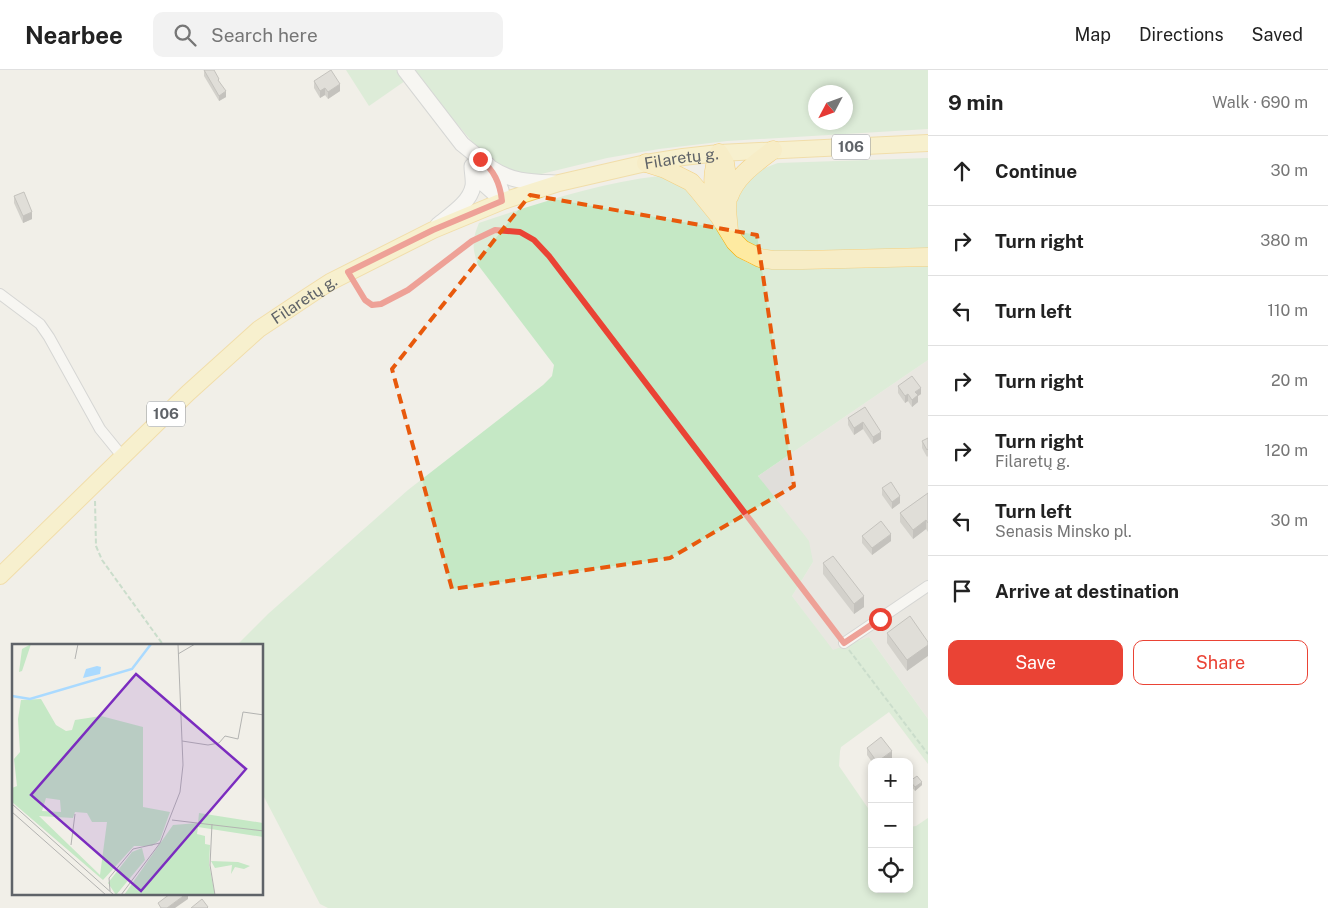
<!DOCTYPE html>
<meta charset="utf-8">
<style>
:root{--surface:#fff;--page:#f2f2f2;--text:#222;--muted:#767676;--line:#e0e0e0;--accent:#ea4335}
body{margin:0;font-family:"Public Sans",sans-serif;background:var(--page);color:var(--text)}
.controls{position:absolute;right:15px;bottom:15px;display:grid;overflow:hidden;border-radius:10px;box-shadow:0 2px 8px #0003}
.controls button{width:45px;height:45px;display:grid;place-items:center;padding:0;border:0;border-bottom:1px solid var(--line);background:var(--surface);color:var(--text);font:25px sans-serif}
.compass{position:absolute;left:808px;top:15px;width:45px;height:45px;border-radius:50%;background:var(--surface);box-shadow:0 2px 8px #0003;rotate:229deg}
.stop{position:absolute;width:15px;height:15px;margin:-11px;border:4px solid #ea4335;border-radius:50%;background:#fff}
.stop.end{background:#ea4335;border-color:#fff;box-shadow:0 1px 5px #0008}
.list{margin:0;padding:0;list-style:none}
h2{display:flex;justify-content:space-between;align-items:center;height:65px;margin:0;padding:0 20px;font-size:21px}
h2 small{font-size:16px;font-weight:400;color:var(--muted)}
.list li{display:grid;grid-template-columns:32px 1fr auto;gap:15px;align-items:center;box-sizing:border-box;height:70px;padding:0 20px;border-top:1px solid var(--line)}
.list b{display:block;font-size:19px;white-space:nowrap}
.list p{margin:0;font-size:16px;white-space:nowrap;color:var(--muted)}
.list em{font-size:16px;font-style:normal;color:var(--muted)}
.actions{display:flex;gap:10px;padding:15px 20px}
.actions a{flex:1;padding:11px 0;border:1px solid var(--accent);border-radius:10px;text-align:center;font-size:18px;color:var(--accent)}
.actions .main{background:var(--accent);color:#fff}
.icon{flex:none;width:28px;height:28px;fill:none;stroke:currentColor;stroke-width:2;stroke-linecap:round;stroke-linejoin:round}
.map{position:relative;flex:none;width:928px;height:838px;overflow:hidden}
header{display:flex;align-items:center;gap:30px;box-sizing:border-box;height:70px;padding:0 25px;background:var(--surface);border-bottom:1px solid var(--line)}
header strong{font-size:24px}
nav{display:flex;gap:28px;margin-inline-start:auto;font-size:18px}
.search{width:350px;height:45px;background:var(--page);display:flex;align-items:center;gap:12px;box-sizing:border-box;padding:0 18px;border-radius:10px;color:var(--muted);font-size:19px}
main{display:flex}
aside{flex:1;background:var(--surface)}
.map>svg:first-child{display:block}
.industrial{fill:#e0deda}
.green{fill:#c5e8c5;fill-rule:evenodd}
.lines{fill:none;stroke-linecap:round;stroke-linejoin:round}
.minor-casing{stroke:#b5b8bc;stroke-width:12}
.secondary-casing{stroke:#b6babf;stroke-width:17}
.primary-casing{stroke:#f2c960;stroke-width:18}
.trunk-casing{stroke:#f9ab00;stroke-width:19}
.path{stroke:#9cc7a9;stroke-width:2;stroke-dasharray:5 2.5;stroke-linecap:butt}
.minor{stroke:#fff;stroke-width:10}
.secondary{stroke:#fff;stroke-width:15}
.primary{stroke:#fff2af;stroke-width:16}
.trunk{stroke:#feeaa1;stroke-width:18}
.wall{fill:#afaea9}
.shaded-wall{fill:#8f8d8a}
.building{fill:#cccac5;stroke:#8f8d8a}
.route{stroke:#ea4335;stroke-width:6}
.marked{fill:none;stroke:#e8590c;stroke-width:4;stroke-dasharray:10 6;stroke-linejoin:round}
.labels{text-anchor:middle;stroke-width:4.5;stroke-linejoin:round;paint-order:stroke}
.shield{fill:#fff;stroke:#8f9295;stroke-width:1}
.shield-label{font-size:15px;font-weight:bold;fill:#5f6368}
.street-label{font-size:16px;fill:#5f6368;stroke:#fff}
.inset-river{fill:none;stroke:#aadaff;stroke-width:2.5}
.inset-road{fill:none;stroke:#b3b3b1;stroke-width:1}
.view{fill:#7b2cbf;fill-opacity:0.15;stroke:#7b2cbf;stroke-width:2.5}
.inset-edge{fill:none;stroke:#5f6368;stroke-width:2.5}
</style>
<header>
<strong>Nearbee</strong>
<div class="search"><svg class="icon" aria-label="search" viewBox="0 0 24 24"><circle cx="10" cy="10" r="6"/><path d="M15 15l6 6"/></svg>Search here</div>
<nav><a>Map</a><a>Directions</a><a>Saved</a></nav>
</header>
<main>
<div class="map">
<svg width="928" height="838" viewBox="0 0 928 838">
<rect width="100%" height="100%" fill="#f1efe8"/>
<path class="industrial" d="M928 290V649L869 567 833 581 792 526 813 492 758 406Z"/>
<path class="green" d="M346 0H928V59L727 71 659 79 607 88 533 106 505 101 479 80 415 4 369 36ZM816 22H846V52H816Z
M928 88V181L793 183 770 181 758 178 746 171 733 154C734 145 732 130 735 122 739 109 765 97 778 93Z
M660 106 688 117 736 185C749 195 756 197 772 199L928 196V290L758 406 809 471 813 492 792 526 833 580 869 567 928 649V694L889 642 841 677 840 681 839 696 872 744V819H909V757L916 756 928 748V838H328L320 834 263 725 262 576H236L268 544 408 420 543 315 552 306 554 295 478 195C472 178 472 170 479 153 539 133 598 113 660 106Z"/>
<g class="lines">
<g class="minor-casing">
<path id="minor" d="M0 224 40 254 49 267 100 359 122 386
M844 573 928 516"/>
</g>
<g class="secondary-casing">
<path id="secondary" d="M405 0 462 74 488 95 494 103 501 120 503 131
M473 97 485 115 503 131
M491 98C512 112 530 112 555 113
M438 155C450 145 470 133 473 116 474 110 472 102 472 96"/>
</g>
<g class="primary-casing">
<g id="primary">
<path id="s1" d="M0 506 188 323 259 259 310 225 330 212 433 160 503 131 559 113 646 93 683 87 719 83 928 73"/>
</g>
</g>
<g class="trunk-casing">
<path id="trunk" d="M719 83 725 93 727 106 728 118 727 140 729 161
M646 93 665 99 691 112 698 120 719 146 735 172 742 179 760 188 773 190H802L928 187
M729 127C736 106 756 93 773 80
M718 140C713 117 710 106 719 83"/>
</g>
<path class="path" d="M355 213 365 230 372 235 381 234 408 220 472 171 495 160 520 162 534 171 549 187 838 566
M95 431 96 476 102 490 164 576
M849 580 928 684"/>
<use href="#minor" class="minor"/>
<use href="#secondary" class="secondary"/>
<use href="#primary" class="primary"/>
<use href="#trunk" class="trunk"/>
</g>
<path class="wall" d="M204 0 219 11 226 27 219 31 204 6Z
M314 11 340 21 328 29 325 25 320 28 314 18Z
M14 126 32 149 23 153 14 133Z
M898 316 921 324 918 326V332L912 337 908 331 905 333 898 323Z
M865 337 881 369 873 374 863 359 854 365 848 355V348Z
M928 368V386L927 387 922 378V371Z
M882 418 900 433 892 439 882 425Z
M928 423V462L926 459 913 469 900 452V443Z
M862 466 891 471 872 485 862 473Z
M823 493 864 537 854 544 823 504Z
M887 563 928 572 907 601 887 573Z
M867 678 892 688 887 692H872L867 685Z
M910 711 922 715 915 721 910 715Z"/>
<path class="shaded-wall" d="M340 14V21L328 29V22Z
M325 18V25L320 28V21Z
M226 21V27L219 31V26Z
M32 142V149L23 153V146Z
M921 318V324L918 326V332L912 337V330L915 322Z
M908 324V331L905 333V326Z
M863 352V359L854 365V358Z
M881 362V369L873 374V367Z
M900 426V433L892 439V432Z
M926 450V459L913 469V460Z
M891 464V471L872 485V478Z
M864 526V537L854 544V534Z
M928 575V586L907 601V590Z
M892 681V688L887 692H878Z
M922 712V715L915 721V717Z
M186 824H188V829L175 838H167Z"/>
<path class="building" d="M205 0H214L219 9 218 10 226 21 219 26 204 0Z
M331 0 340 14 328 22 325 18 320 21 314 11Z
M24 122 32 142 23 146 14 126Z
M912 306 921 318 915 322 918 325 912 330 908 324 905 326 898 316Z
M865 337 881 362 873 367 863 352 854 358 848 348Z
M928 368V379L927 380 922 371Z
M891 412 900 426 892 432 882 418Z
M928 423V453L926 450 913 460 900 443Z
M881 451 891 464 872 478 862 466Z
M833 486 864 526 854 534 823 493Z
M910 546 928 572V575L907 590 887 563Z
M881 667 892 681 877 692 867 678Z
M917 706 922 712 915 717 910 711Z
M170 824H186L167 838H161L158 833Z
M202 829 208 837 207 838H191Z"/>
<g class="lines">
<path class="route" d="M480 89C494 100 500 113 502 131L433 160 348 202 365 230 372 235 381 234 408 220 472 171 495 160 520 162 534 170 549 186 844 573 880 549"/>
</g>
<path d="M0 0H928V838H0ZM530 125 757 165 794 416 670 488 452 519 392 299Z" fill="#f1efe8" fill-opacity=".55" fill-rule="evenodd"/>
<path class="marked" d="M530 125 757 165 794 416 670 488 452 519 392 299Z"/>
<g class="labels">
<g class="shield">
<rect x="832" y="64.5" width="38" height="25" rx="4"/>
<rect x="147" y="331.5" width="38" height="25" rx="4"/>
</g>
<g class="shield-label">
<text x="851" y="82">106</text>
<text x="166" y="349">106</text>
</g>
<g class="street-label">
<text dy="6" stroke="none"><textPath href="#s1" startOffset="818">Filaretų g.</textPath></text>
<text dy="6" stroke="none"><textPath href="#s1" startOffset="412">Filaretų g.</textPath></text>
</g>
</g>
<g transform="translate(12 574)">
<rect width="251" height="251" fill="#f1efe8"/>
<path d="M19 0 10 27 7 28 10 5ZM29 55 44 81 54 87 60 86 63 76 89 72 131 83V163L158 168 148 196 140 202H122L91 236 0 158V144L5 142 2 115 8 108 6 75 9 56ZM34 154 48 156 49 168 30 167ZM63 168 75 169 80 178H95L88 231 27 172 61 174ZM187 169 251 179V193L186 183 185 190 193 192V200L198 201 197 220 203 251H112L161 181 186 179ZM130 204 133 216 104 251 96 239 120 208ZM199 217 226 218 238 222 232 225 223 223 219 230 220 221 203 224Z" fill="#c5e8c5" fill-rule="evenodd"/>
<path d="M85 22 89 23 88 30 71 34 74 25Z" fill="#aadaff"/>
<path class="inset-river" d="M0 52 18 55 120 25 139 0"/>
<path class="inset-road" d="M166 10 183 0M63 15 66 0M170 97 196 101 207 99 213 92 226 95 231 68 252 71M0 160 102 251M0 168 94 251M160 176 252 187M200 180 198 221 203 251M59 201 63 170M98 247 97 234 121 205 148 199M109 251 148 199 168 148 171 121 166 0"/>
<path class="view" d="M124 30 234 125 129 247 19 151Z"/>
<rect width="251" height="251" class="inset-edge"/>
</g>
</svg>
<div class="controls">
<button>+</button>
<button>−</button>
<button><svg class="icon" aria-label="locate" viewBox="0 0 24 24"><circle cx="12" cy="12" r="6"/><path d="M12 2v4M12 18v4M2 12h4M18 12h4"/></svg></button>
</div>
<svg class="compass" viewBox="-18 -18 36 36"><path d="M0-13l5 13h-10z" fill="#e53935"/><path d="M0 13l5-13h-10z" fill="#767676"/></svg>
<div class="stop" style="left:880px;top:549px"></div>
<div class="stop end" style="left:480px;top:89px"></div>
</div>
<aside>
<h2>9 min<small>Walk · 690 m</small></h2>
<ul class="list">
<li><svg class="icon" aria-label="ahead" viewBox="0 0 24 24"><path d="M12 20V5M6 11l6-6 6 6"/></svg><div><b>Continue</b></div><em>30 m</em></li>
<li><svg class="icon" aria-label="right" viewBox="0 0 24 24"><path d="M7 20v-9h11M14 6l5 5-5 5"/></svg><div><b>Turn right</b></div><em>380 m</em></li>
<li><svg class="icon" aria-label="left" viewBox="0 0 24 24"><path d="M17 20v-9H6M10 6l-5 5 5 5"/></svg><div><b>Turn left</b></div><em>110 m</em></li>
<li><svg class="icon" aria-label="right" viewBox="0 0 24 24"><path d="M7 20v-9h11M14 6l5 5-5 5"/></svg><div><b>Turn right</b></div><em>20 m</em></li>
<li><svg class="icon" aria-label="right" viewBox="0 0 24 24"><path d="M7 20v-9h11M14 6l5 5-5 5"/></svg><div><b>Turn right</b><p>Filaretų g.</p></div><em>120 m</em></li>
<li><svg class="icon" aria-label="left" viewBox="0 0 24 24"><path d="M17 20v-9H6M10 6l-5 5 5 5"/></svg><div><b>Turn left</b><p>Senasis Minsko pl.</p></div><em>30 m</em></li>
<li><svg class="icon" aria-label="arrive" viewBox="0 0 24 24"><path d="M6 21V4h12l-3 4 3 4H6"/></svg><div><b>Arrive at destination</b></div></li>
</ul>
<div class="actions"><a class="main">Save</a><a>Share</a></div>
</aside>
</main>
